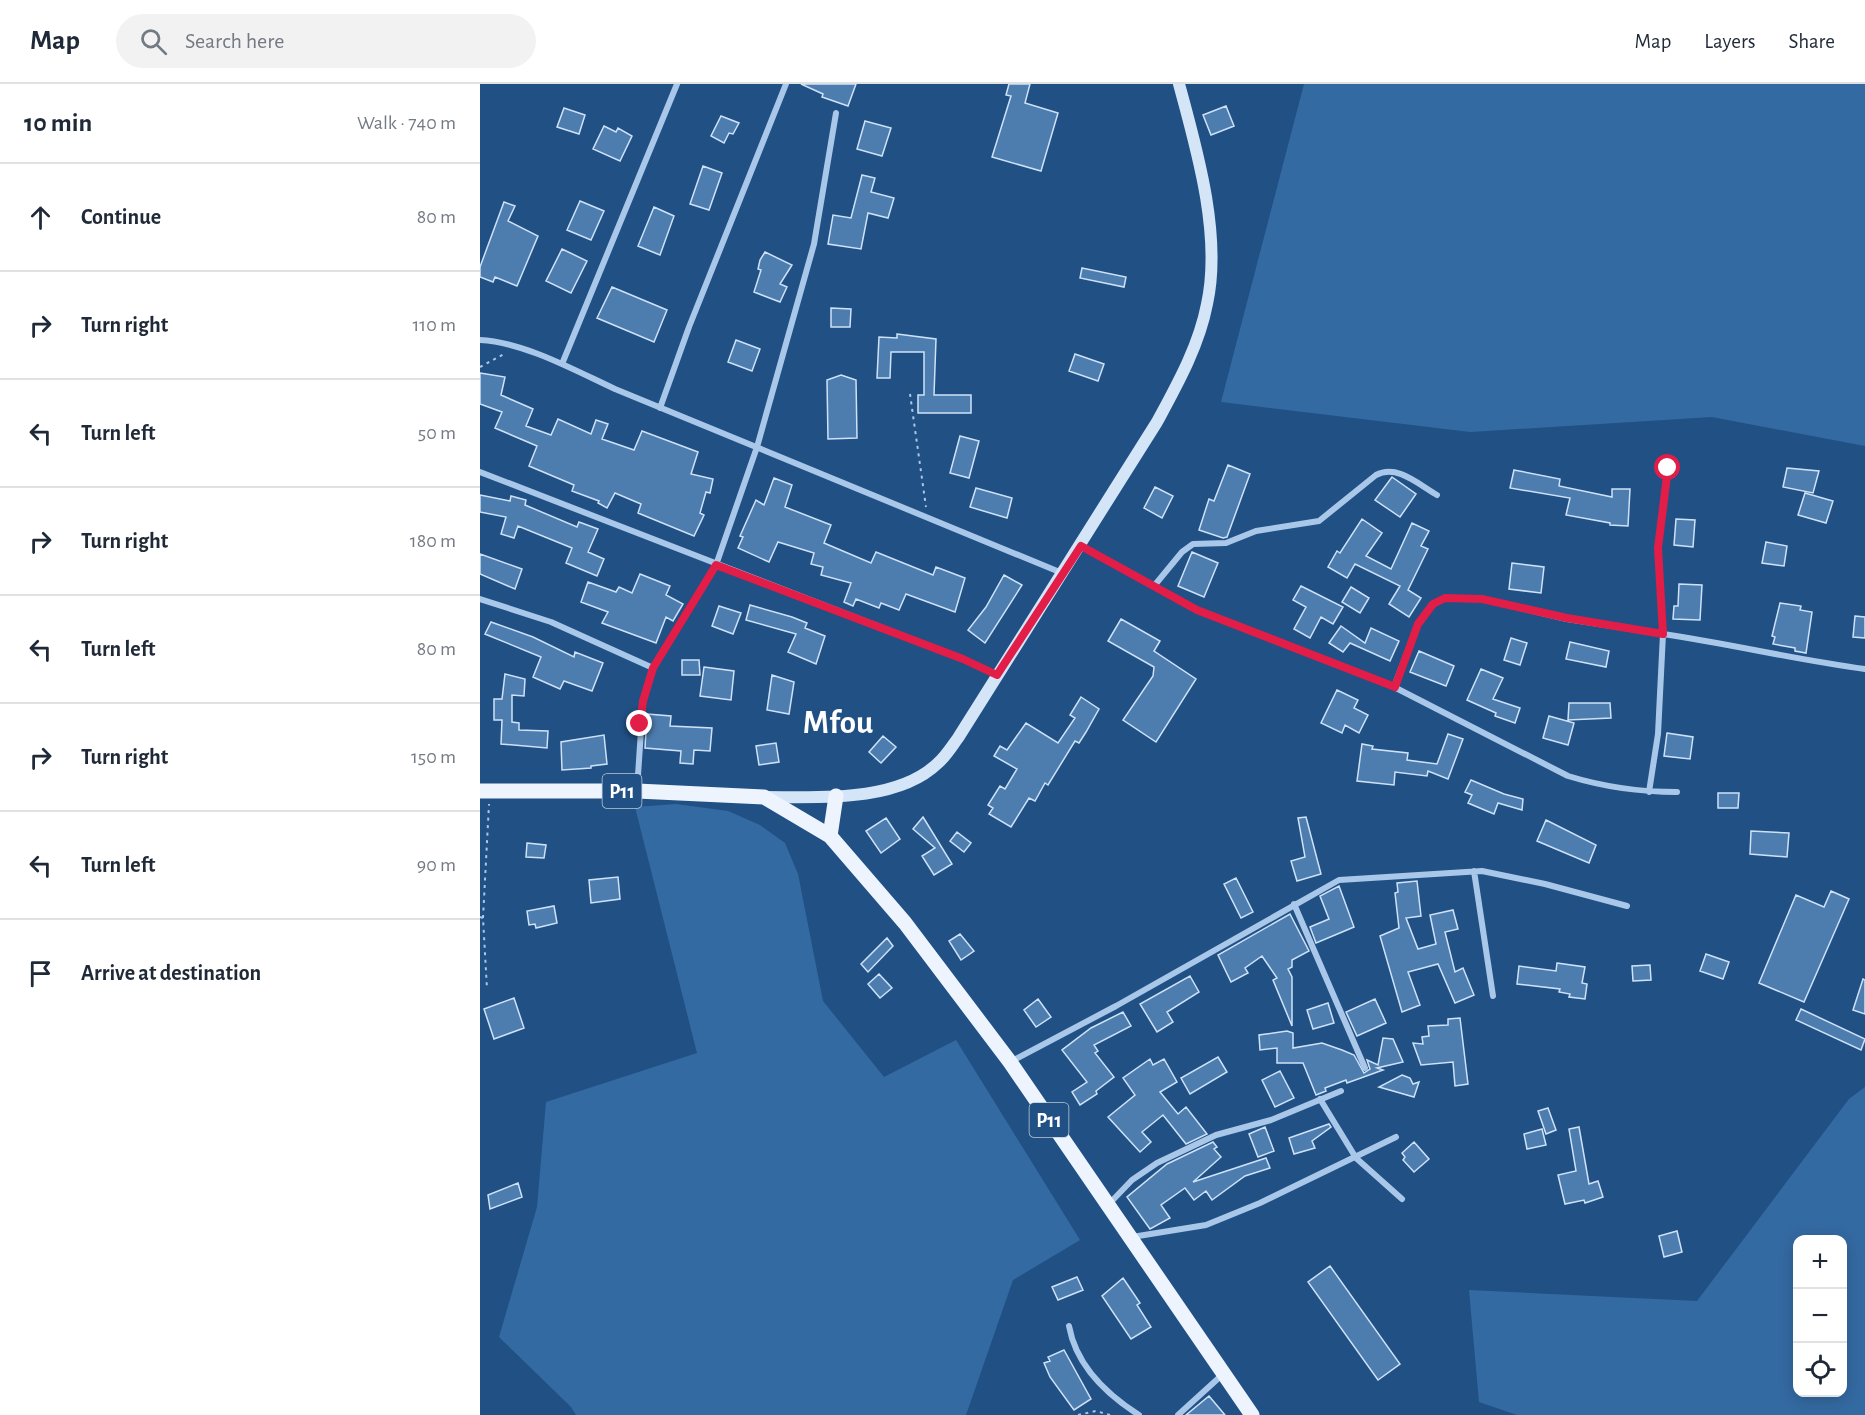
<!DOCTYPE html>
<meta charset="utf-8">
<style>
:root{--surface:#fff;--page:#f2f2f3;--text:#1f2937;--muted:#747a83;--line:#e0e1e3}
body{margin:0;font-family:"Alegreya Sans",sans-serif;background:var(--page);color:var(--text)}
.controls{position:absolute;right:18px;bottom:18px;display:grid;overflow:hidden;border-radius:12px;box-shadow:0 3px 15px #0003}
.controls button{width:54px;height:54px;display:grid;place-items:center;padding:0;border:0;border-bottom:2px solid var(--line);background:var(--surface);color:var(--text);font:30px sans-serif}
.stop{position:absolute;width:18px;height:18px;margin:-14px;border:4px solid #e11d48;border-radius:50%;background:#fff}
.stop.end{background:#e11d48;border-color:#fff;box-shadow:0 2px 6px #0008}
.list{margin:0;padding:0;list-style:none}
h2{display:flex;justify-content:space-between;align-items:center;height:78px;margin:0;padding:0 24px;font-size:26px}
h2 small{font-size:20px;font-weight:400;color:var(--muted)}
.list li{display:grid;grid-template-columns:39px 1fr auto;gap:18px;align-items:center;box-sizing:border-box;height:108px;padding:0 24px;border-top:2px solid var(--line)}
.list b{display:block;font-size:22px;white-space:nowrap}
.list em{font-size:20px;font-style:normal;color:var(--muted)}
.icon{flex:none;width:33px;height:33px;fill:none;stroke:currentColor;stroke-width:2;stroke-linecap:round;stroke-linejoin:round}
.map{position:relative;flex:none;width:1385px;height:1331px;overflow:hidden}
header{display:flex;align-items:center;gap:36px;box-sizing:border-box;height:84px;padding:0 30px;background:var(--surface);border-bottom:2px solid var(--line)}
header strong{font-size:28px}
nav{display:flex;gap:33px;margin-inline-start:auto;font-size:21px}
.search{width:420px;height:54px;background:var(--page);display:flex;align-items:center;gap:15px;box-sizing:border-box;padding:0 21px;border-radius:33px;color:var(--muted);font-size:22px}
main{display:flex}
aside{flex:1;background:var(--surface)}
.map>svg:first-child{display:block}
.green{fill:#346aa2;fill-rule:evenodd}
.building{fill:#4d7caf;stroke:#cee2f7;stroke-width:1.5}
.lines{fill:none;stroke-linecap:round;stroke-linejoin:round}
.path{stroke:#a9c8e9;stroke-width:2;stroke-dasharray:3 4.5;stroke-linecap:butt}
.street{stroke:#a9c8e9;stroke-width:6}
.secondary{stroke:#d4e5f7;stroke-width:12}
.primary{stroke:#edf4fe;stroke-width:15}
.route{stroke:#e11d48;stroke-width:8}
.labels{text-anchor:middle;stroke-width:4.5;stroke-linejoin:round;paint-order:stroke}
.shield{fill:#215085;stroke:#bccada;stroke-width:1.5}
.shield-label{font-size:20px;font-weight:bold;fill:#fff}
.town-label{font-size:33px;font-weight:bold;fill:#fff;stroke:#215085}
</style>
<header>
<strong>Map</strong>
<div class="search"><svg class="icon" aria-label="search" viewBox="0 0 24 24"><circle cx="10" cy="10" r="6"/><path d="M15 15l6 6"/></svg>Search here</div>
<nav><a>Map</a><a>Layers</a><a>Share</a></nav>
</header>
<main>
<aside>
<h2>10 min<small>Walk · 740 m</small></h2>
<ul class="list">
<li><svg class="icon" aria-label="ahead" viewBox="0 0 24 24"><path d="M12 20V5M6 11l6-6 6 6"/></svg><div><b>Continue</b></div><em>80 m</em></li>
<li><svg class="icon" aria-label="right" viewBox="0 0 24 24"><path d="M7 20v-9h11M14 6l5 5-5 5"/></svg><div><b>Turn right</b></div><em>110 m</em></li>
<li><svg class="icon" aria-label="left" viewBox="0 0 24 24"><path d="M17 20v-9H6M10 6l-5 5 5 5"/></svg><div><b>Turn left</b></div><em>50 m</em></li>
<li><svg class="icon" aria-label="right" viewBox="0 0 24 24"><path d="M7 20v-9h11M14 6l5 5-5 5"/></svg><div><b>Turn right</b></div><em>180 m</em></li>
<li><svg class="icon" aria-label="left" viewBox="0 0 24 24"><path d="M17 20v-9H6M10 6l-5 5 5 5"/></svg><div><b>Turn left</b></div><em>80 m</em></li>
<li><svg class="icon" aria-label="right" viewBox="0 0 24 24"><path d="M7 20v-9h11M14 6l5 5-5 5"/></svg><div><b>Turn right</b></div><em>150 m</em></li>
<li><svg class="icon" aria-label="left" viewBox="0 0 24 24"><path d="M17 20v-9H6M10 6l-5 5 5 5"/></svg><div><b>Turn left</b></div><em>90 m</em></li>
<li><svg class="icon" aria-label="arrive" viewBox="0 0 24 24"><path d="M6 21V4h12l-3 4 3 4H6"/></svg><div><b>Arrive at destination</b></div></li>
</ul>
</aside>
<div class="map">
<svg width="1385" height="1331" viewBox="0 0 1385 1331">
<rect width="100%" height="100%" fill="#215085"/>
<path class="green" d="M824 0H1385V362L1232 333 990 348 741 318Z
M196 720 248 727 280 741 305 759 318 790 343 917 404 993 476 956 600 1156 533 1196 486 1331H96L91 1323 19 1253 57 1123 66 1018 217 969 155 723Z
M1385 1003V1331H1037L999 1318 989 1206 1217 1217 1369 1015ZM1318 1156H1362V1308H1318Z"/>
<path class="building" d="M321 0H376L368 22 342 13 343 10Z
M529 0H550L545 19 578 29 561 87 512 73 531 12 526 11Z
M746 22 754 42 731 51 723 31Z
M84 24 105 31 99 50 77 43Z
M241 32 259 39 253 50 249 49 244 59 231 52Z
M385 37 411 44 402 72 377 65Z
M124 42 136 48 138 44 152 52 140 77 113 65Z
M223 82 242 89 229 126 210 120Z
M382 91 395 94 391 108 414 114 408 134 388 129 381 165 348 160 353 131 371 134Z
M100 117 124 127 111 156 87 146Z
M24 118 35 122 28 137 58 152 37 202 15 193 13 198 0 193V183Z
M174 123 194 132 180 171 158 162Z
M82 165 107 177 91 209 66 197Z
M285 168 312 181 300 200 307 203 300 218 274 208 281 186 278 185 280 176Z
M602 184 646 193 644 203 600 194Z
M132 203 187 226 174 258 117 234Z
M351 224 371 225 370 243H351Z
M417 250 456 255 454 311H491V329H438V311H444V268H411L410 294H397L399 253 417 254Z
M256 256 280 265 272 287 248 278Z
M595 270 624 280 618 297 589 287Z
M0 289 25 293 21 311 53 325 46 342 71 351 78 335 111 350 116 336 128 340 122 355 154 366 162 347 218 368 211 390 233 395 230 409 226 408 220 429 224 431 214 452 158 429 161 420 135 409 127 424 118 419 119 417 92 407 94 401 49 382 57 362 15 344 22 328 0 320Z
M361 291 376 296 377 354 348 355 347 296Z
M480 352 499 357 489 394 470 389Z
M748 381 770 390 747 453 743 454 719 446 729 415 734 417Z
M1307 384 1339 387 1333 409 1303 403Z
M1034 386 1080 395 1079 402 1132 413V405H1150L1148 442 1130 441V439L1086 431 1090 414 1030 404Z
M912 393 936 410 920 433 895 416Z
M294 394 312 401 305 423 351 441 344 459 391 479 396 468 453 491 456 483 485 494 475 528 426 510 419 526 401 519 399 524 376 515 373 522 364 518 371 499 341 491 343 483 331 480 334 469 298 458 289 478 258 464 263 453 260 452 276 416 284 421Z
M675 403 693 412 682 434 664 424Z
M496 404 532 414 527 434 490 423Z
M1325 409 1353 417 1346 439 1318 431Z
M0 411 30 417 31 412 46 416 45 421 97 443 99 438 118 445 108 468 124 475 117 492 86 479 92 464 38 442 34 454 21 450 26 433 0 428Z
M882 435 902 449 886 472 911 485 932 439 949 447 941 462 948 465 928 506 941 514 929 533 909 520 920 502 875 480 867 494 848 483 857 467 860 469Z
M1196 435 1215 436 1213 463 1194 461Z
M1286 458 1307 462 1304 482 1282 479Z
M712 468 738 479 724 513 698 502Z
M0 470 42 485 35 505 0 490Z
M1032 479 1064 483 1061 509 1029 505Z
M160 490 190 502 186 511 203 520 193 537 186 533 176 559 122 539 128 528 101 518 108 498 136 508 139 503 152 509Z
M524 491 542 501 505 559 488 546 506 523Z
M1199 500 1222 501 1220 536 1193 535 1194 522H1198Z
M821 502 863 523 853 540 841 533 830 554 814 545 826 523 813 516Z
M871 503 889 514 880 529 862 518Z
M1300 519 1321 522 1320 526 1332 528 1326 569 1315 567V564L1293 560 1295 553 1292 552Z
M270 521 312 533 327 539 325 544 345 552 336 580 308 568 316 550 266 536Z
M239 522 261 529 253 550 232 542Z
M1375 532 1385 533V554L1373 553Z
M641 535 680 557 674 567 716 595 676 658 643 636 673 592 674 583 628 557Z
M11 538 53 553 94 573 95 568 123 579 112 607 84 597 80 605 53 593 61 573 5 550Z
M861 542 885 559 891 544 919 557 910 577 870 559 863 568 849 559Z
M1031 554 1047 559 1040 581 1024 576Z
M1090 558 1129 567 1126 583 1086 575Z
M939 567 974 582 966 602 930 588Z
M202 576H219L220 591H202Z
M224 583 254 587 251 616 220 612Z
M1001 585 1023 594 1013 615 1040 624 1035 639 1015 632 1016 629 987 616Z
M25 590 45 595 44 612 32 611V638L39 639V646L68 647 67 664 21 660 22 636H14V615H22Z
M292 591 314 598 309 630 287 626Z
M857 606 878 616 874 624 888 631 879 649 865 641 862 649 841 639Z
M601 613 619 625 606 648 599 659 595 657 568 701 565 699 555 717 549 714 531 743 509 730 513 724 508 721 520 702 525 705 537 685 514 672 520 662 527 666 546 639 578 659 595 634 590 631Z
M1089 619H1130L1131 634 1088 636Z
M167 630 191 632 190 642 232 644 230 667 214 666 213 680 200 679 201 667 165 664Z
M1069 632 1094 639 1088 661 1063 654Z
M1187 649 1213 653 1210 675 1184 672Z
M968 650 983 655 968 695 948 687 947 692 915 688 914 701 877 697 882 660 893 662 892 665 928 669 927 676 957 680Z
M124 651 127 680 111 682V684L82 686 81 658Z
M403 652 416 663 401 679 389 668Z
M296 659 299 678 279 681 276 662Z
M991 696 1024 710 1043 715 1042 726 1018 719 1014 730 988 719 992 711 985 708Z
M1238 709H1259L1258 724H1238Z
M443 733 472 780 454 791 442 772 455 764 433 745Z
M826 733 841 790 817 797 811 777 825 773 818 734Z
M406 734 420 755 401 769 386 747Z
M1066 736 1116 761 1109 779 1057 757Z
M1271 747 1309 749 1307 773 1270 770Z
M477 748 491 759 484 768 470 757Z
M47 759 66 761 64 774 46 773Z
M138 793 140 815 111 819 109 796Z
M756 794 773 828 761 834 744 800Z
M937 797 941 832 926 834 938 865 956 860 950 831 973 826 978 845 965 848 975 888 983 884 994 911 975 919 958 880 928 888 940 921 922 928 900 852 919 844 915 809 918 808 917 799Z
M859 802 874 843 836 859 830 843 849 835 840 812Z
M1351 807 1369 815 1324 918 1279 899 1316 811 1344 823Z
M74 822 77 839 56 844 55 840 49 841 47 827Z
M810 830 829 867 812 876V883L808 885 812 893V942L793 896 797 894 782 872 765 884 768 889 751 898 738 871Z
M480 850 494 867 481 876 469 857Z
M407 854 413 862 388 888 381 880Z
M1226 870 1249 878 1243 895 1220 887Z
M1077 879 1105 883 1102 899 1107 900 1105 915 1089 913 1090 910 1079 908 1080 905 1037 900 1039 882 1076 887Z
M1170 881 1171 896 1153 897 1152 882Z
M399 890 412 904 400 914 388 900Z
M710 892 719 908 687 928 693 938 677 948 660 920Z
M1383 895 1385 896V930L1373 926Z
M34 914 44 944 14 955 4 925Z
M558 915 571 933 556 943 544 926Z
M895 915 906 939 877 952 866 928Z
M848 919 854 939 833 945 827 926Z
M1321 925 1385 955 1381 966 1316 936Z
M643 928 651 942 614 961 618 967 615 969 634 993 616 1007 617 1010 600 1021 592 1008 607 998 582 966 611 944Z
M980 934 988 1000 975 1002 973 978 941 981 933 959 943 960 942 953 949 952 948 942 968 941V935Z
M807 947 813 949V964L842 959 862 966 874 971 884 989 890 985 887 976 898 981 903 954 913 955 923 978 897 984 903 986 867 999 866 996 845 1004 846 1007 836 1011 823 979H797V964L780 966 779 951Z
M738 973 747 988 710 1010 701 994Z
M670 975 673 981 684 975 697 998 680 1008 698 1030 706 1023 727 1050 706 1060 683 1031 662 1048 671 1058 660 1068 628 1033 655 1011 643 994Z
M800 987 814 1014 795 1023 782 996Z
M922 991 930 994 933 1000 939 998 934 1013 899 1003Z
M1068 1024 1076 1046 1066 1050 1058 1027Z
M849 1040 851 1043 832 1057 835 1064 814 1070 809 1054Z
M785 1043 794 1067 778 1073 769 1050Z
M1099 1043 1109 1100 1118 1097 1123 1113 1105 1119 1104 1116 1085 1120 1078 1091 1096 1087 1089 1045Z
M1062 1045 1066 1061 1047 1065 1044 1050Z
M733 1058 737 1063 734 1065 741 1073 713 1098 786 1074 790 1084 765 1092 732 1116 726 1107 714 1116 705 1104 681 1121 690 1134 670 1145 647 1113 687 1080Z
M934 1058 949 1075 934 1088 923 1076 925 1073 922 1069Z
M38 1099 42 1113 10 1125 8 1111Z
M1197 1147 1202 1168 1184 1173 1179 1152Z
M850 1182 920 1280 898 1296 828 1198Z
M597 1193 603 1206 578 1216 572 1203Z
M643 1194 660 1219 657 1221 671 1243 651 1255 622 1212Z
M584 1266 611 1315 594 1326 570 1293 564 1279 570 1277 568 1273Z
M729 1312 745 1331H706Z"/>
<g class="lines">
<path class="path" d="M0 283 24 270
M430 310 446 423
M0 833 3 834 7 905
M3 834 9 720
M598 1331 616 1327 630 1331"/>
<path class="street" d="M0 256C44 258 96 287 135 305L582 489
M82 280 197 0
M180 324 209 243 306 0
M0 388 483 575 517 591
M601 462 717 526 914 603 1088 692C1124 703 1160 708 1197 708
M674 502 702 468 713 460 746 459 776 447 839 437 896 391C917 380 938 400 957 411
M0 515 71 538 173 584
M914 603 938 540 953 520 965 514 1002 515 1087 535 1183 550 1178 464 1188 384
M157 706 163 617 173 584 236 481 277 363 334 160 356 29
M1169 708 1178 650 1183 550C1251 560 1317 576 1385 585
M994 787 1013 912
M814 820 885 984
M530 978 636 922 859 796 1002 787 1065 800 1147 822
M840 1015 876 1074 922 1115
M628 1121 652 1096 677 1079 736 1051 791 1036 861 1007
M652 1153 726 1141 780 1119 916 1053
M589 1242C596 1281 626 1310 659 1331
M698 1331 742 1291"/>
<path class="secondary" d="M284 713C337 713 417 719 458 679 466 672 472 662 478 654L677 338C697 301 719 262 727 220 742 152 717 66 699 0"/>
<path class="primary" d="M0 707H157L284 713 350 752 425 839 530 978 772 1331
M350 752 356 712"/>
</g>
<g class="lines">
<path class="route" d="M160 640 163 617 173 584 236 481 483 575 517 591 601 462 717 526 915 603 938 540 953 520 965 514 1002 515 1087 534 1183 550 1178 464 1188 384"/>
</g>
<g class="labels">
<g class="shield">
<rect x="122.5" y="690" width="39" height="34" rx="4.5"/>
<rect x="549.5" y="1019" width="39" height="34" rx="4.5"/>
</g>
<g class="shield-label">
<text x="142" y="714">P11</text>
<text x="569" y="1043">P11</text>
</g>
<g class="town-label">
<text x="358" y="649">Mfou</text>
</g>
</g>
</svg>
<div class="controls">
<button>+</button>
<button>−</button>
<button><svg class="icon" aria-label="locate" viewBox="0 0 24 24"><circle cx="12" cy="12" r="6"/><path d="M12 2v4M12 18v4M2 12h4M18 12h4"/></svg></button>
</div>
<div class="stop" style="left:1188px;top:384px"></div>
<div class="stop end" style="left:160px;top:640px"></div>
</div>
</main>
